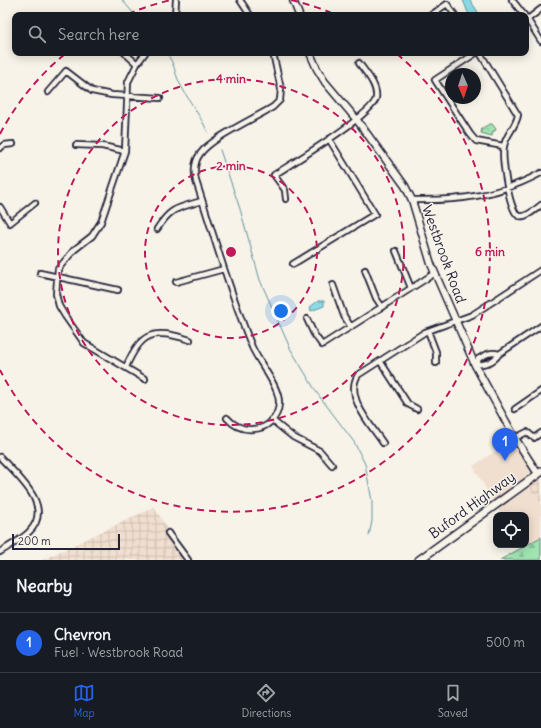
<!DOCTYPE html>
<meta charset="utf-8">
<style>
:root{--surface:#171b24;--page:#20242c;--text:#f1f3f6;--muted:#9ea1a6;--line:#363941;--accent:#2563eb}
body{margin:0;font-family:Delius,sans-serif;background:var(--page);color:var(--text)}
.controls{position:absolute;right:12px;bottom:12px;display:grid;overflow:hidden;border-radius:8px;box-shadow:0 2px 10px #0003}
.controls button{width:36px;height:36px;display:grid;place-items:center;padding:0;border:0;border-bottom:1px solid var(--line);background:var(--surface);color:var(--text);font:20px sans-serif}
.compass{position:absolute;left:445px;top:68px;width:36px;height:36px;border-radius:50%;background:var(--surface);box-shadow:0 2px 10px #0003;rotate:177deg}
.scale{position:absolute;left:12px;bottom:10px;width:108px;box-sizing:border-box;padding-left:4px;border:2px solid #22223b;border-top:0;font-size:11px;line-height:14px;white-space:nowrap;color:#22223b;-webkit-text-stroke:3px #f7f3e8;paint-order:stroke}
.you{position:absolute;left:281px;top:311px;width:14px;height:14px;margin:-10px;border:3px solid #fff;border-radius:50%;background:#1a73e8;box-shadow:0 0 0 6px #1a73e833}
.badge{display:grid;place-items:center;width:26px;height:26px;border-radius:50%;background:var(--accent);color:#fff;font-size:13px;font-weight:700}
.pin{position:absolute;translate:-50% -33px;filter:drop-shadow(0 1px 2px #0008)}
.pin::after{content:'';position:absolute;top:21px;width:14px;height:12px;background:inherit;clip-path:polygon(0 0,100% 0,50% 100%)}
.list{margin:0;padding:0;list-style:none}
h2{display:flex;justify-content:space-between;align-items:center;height:52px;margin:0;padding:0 16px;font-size:17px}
h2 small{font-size:13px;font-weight:400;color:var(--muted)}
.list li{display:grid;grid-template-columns:26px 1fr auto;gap:12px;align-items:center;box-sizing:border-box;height:60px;padding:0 16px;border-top:1px solid var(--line)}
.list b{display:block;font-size:15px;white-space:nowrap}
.list p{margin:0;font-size:13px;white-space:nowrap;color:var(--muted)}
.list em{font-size:13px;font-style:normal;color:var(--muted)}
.icon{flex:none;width:22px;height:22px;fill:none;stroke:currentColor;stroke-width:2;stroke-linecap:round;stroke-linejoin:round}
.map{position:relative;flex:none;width:541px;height:560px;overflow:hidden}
.search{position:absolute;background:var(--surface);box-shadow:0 2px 10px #0003;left:12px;right:12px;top:12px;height:44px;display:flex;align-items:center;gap:10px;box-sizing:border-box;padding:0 14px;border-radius:8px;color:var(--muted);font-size:15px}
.sheet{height:112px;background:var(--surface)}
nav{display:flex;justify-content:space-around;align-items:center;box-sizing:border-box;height:56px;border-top:1px solid var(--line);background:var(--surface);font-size:11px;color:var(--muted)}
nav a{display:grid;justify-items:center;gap:2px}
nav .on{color:var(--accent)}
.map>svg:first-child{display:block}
.built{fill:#f0decf}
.industrial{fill:url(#industrial-grid)}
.forest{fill:url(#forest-firs);stroke:#608376}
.park{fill:url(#park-crowns);stroke:#608376}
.water{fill:#8bdbe5;stroke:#6191a1}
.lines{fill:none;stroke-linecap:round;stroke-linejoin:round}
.stream{stroke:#6191a1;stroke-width:1}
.street-casing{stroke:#22223b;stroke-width:8}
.secondary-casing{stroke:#22223b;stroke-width:9}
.primary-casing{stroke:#22223b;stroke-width:10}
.street{stroke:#f7f3e8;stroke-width:4.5}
.secondary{stroke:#f7f3e8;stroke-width:6}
.primary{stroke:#f7f3e8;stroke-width:7}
.ring{fill:none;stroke:#c2185b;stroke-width:2;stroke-dasharray:7 5}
.labels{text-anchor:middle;stroke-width:3;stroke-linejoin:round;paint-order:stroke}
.street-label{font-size:14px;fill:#22223b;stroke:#f7f3e8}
.centre{fill:#c2185b;stroke:#f7f3e8;stroke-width:2}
.ring-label{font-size:12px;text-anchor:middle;font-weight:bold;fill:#c2185b;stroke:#f7f3e8;stroke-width:3;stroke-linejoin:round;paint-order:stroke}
</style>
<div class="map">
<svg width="541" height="560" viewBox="0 0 541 560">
<defs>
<pattern id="industrial-grid" width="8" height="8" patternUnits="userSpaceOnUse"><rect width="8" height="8" fill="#f0decf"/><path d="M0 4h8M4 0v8" fill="none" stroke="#cebeb3"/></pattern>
<pattern id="forest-firs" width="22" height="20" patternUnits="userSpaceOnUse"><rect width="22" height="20" fill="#9fe4b1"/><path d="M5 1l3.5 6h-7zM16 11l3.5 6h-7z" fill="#89c399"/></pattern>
<pattern id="park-crowns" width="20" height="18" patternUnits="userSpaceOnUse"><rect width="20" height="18" fill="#9fe4b1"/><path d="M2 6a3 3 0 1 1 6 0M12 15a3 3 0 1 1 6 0" fill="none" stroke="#89c399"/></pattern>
</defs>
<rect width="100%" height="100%" fill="#f7f3e8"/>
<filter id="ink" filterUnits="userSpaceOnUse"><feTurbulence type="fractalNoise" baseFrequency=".025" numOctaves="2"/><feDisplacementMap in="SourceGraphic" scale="8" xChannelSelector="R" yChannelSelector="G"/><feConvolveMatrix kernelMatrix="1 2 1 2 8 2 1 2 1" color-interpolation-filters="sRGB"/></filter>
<g filter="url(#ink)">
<path class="built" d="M514 439 537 477 527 485 541 503V537L524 546 523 545H526V515H501L473 466Z"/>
<path class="industrial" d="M541 474V503L527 485Z
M154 507 187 560H42Z"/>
<path class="forest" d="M541 537V560H500Z"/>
<path class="park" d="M490 124H492L496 129 495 131H493L492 136 481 133 482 128Z"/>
<path class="water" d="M463 0H470L478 12 477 15H469Z
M318 301H324V306L311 311 310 307Z"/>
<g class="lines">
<path class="stream" d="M122 0 135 15
M166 53C175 63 174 72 180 84 188 100 200 115 208 132
M220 150 240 209 260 280 290 348 317 393 354 442 365 464 372 501V521L369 536"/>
<g class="street-casing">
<path id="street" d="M240 0 250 15
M512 0 524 15
M175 15 176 0
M431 15 447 4 455 15
M526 17 541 41
M528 19 541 9
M125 53 137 64
M476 53 435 80 470 134 476 141 503 146
M480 53 518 115C516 127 506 134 504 146 501 156 509 213 519 216 526 218 536 209 541 205
M48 92 66 71 92 91 112 95 160 98
M76 145 102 146 125 151
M0 148 4 145 13 144
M286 199 285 190 274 175C291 164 374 114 376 98 378 85 365 72 359 63
M412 200C460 201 498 196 541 173
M0 207 10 223 35 203
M157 229C171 207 178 208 202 201
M396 251 411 288
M293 264 375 214 329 139
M365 270 376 298 382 307
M40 273 118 290
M176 282 224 269
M333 285 344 316 351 327
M307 319 314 334 322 345 435 273
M428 331 436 352V363
M380 361 408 404 417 409
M478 364V359C485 355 491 351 499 354
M475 365C485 364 493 363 499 354L541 326
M126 367C141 332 153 328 190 340
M145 379 84 343 65 316 59 306 56 294 58 269 74 250 92 236 101 222 125 151 128 82 137 64 145 53
M515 409 541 391
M227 418C234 426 242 430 253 429 267 429 278 418 279 404 280 387 259 363 252 347 230 293 214 236 196 181 194 172 194 162 200 154 211 138 255 118 273 107L280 100 281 89 273 53
M272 420 293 437 320 451 332 465
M515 438 527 432 534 438 541 433
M383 443C371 425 344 396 358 375L425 332 472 315 541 270
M0 457C17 476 55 506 29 532 21 540 9 546 0 552
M168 533 188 560"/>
</g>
<g class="secondary-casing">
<path id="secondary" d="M293 0 299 15
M310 53 317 69 325 82 357 120 405 186 412 200 431 264 475 365 515 438 538 474"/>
</g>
<g class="primary-casing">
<path id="primary" d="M419 560 541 472"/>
</g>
<use href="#street" class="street"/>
<use href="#secondary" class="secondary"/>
<use href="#primary" class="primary"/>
</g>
</g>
<g class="ring">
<circle cx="231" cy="252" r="86"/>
<circle cx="231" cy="252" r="173"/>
<path d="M0 134A259 259 0 0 1 65 54M128 14A259 259 0 0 1 171 0M291 0A259 259 0 0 1 334 14M397 54A259 259 0 1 1 0 370"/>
</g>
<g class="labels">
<g class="street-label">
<text transform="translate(444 254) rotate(70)" y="5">Westbrook Road</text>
<text transform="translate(472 505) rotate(-36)" y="5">Buford Highway</text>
</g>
</g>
<circle cx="231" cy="252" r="6" class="centre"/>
<g class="ring-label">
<text x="231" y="83">4 min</text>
<text x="231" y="170">2 min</text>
<text x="490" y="256">6 min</text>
</g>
</svg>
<div class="controls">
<button><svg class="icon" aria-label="locate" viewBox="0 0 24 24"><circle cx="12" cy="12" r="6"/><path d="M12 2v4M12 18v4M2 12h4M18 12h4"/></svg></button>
</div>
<svg class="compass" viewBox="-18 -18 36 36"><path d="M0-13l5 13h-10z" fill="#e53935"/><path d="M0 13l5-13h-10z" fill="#9ea1a6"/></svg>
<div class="scale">200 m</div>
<div class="you"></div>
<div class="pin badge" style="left:505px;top:461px">1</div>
<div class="search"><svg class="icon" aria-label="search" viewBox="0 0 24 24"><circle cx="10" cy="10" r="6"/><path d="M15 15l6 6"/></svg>Search here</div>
</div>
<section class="sheet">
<h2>Nearby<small></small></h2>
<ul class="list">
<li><span class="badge">1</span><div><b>Chevron</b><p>Fuel · Westbrook Road</p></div><em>500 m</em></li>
</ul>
</section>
<nav>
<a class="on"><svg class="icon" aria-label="map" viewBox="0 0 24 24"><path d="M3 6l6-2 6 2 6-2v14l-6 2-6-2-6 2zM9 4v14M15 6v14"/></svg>Map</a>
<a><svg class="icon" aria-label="directions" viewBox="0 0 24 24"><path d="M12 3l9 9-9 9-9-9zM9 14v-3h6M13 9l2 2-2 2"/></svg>Directions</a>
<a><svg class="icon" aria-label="saved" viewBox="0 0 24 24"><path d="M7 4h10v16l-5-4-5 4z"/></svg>Saved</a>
</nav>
